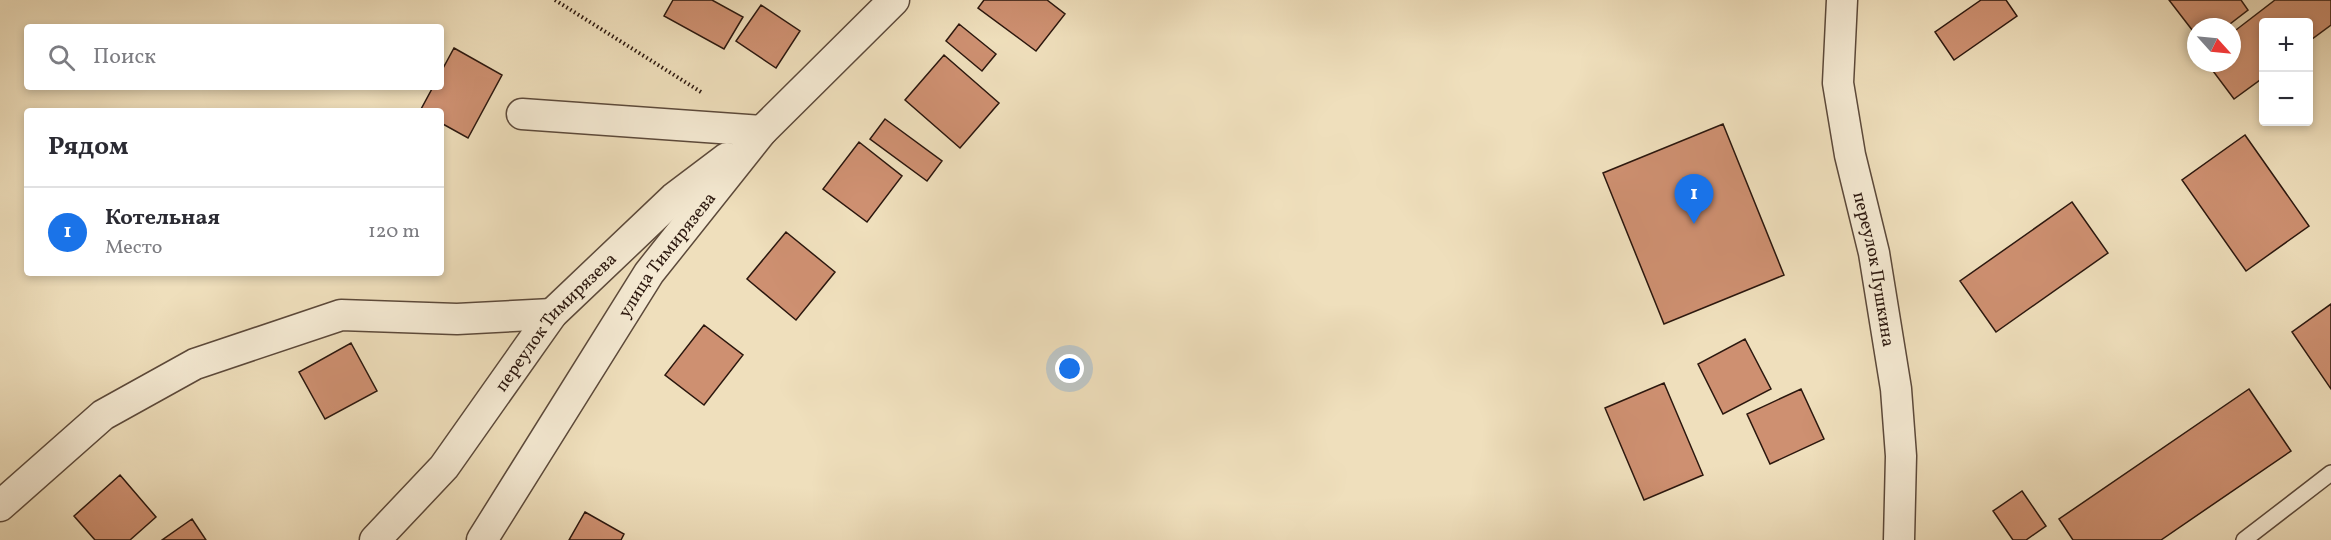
<!DOCTYPE html>
<html lang="ru">
<meta charset="utf-8">
<style>
:root{--surface:#fff;--page:#f7f7f7;--text:#2b2b33;--muted:#7c7c81;--line:#e1e1e2;--accent:#1a73e8}
body{margin:0;font-family:Vollkorn,serif;background:var(--page);color:var(--text)}
.controls{position:absolute;right:18px;top:18px;display:grid;overflow:hidden;border-radius:6px;box-shadow:0 3px 9px #0003}
.controls button{width:54px;height:54px;display:grid;place-items:center;padding:0;border:0;border-bottom:2px solid var(--line);background:var(--surface);color:var(--text);font:30px sans-serif}
.compass{position:absolute;left:2187px;top:18px;width:54px;height:54px;border-radius:50%;background:var(--surface);box-shadow:0 3px 9px #0003;rotate:117deg}
.you{position:absolute;left:1070px;top:369px;width:21px;height:21px;margin:-15px;border:4px solid #fff;border-radius:50%;background:#1a73e8;box-shadow:0 0 0 9px #1a73e833}
.badge{display:grid;place-items:center;width:39px;height:39px;border-radius:50%;background:var(--accent);color:#fff;font-size:20px;font-weight:700}
.pin{position:absolute;translate:-50% -50px;filter:drop-shadow(0 2px 3px #0008)}
.pin::after{content:'';position:absolute;top:32px;width:21px;height:18px;background:inherit;clip-path:polygon(0 0,100% 0,50% 100%)}
.list{margin:0;padding:0;list-style:none}
h2{display:flex;justify-content:space-between;align-items:center;height:78px;margin:0;padding:0 24px;font-size:26px}
h2 small{font-size:20px;font-weight:400;color:var(--muted)}
.list li{display:grid;grid-template-columns:39px 1fr auto;gap:18px;align-items:center;box-sizing:border-box;height:90px;padding:0 24px;border-top:2px solid var(--line)}
.list b{display:block;font-size:22px;white-space:nowrap}
.list p{margin:0;font-size:20px;white-space:nowrap;color:var(--muted)}
.list em{font-size:20px;font-style:normal;color:var(--muted)}
.icon{flex:none;width:33px;height:33px;fill:none;stroke:currentColor;stroke-width:2;stroke-linecap:round;stroke-linejoin:round}
.map{position:relative;flex:none;width:2331px;height:540px;overflow:hidden}
.search{position:absolute;background:var(--surface);box-shadow:0 3px 9px #0003;left:24px;top:24px;width:420px;height:66px;display:flex;align-items:center;gap:15px;box-sizing:border-box;padding:0 21px;border-radius:6px;color:var(--muted);font-size:22px}
.panel{position:absolute;background:var(--surface);box-shadow:0 3px 9px #0003;left:24px;top:108px;width:420px;height:168px;border-radius:6px}
.map>svg:first-child{display:block}
.building{fill:#ce9071;stroke:#2b170e;stroke-width:1.5}
.lines{fill:none;stroke-linecap:round;stroke-linejoin:round}
.lane-casing{stroke:#5c493a;stroke-width:18}
.street-casing{stroke:#5c493a;stroke-width:33}
.path{stroke:#2b170e;stroke-width:4;stroke-dasharray:1.5 3;stroke-linecap:butt}
.lane{stroke:#f5ead3;stroke-width:15}
.street{stroke:#f5ead3;stroke-width:30}
.labels{text-anchor:middle;stroke-width:6;stroke-linejoin:round;paint-order:stroke}
.street-label{font-size:18px;fill:#2b170e;stroke:#f5ead3}
</style>
<div class="map">
<svg width="2331" height="540" viewBox="0 0 2331 540">
<rect width="100%" height="100%" fill="#efdfbc"/>
<filter id="stains"><feTurbulence type="fractalNoise" baseFrequency=".00333" numOctaves="4"/><feColorMatrix values="0 0 0 0 .2 0 0 0 0 .09 0 0 0 0 .02 0 0 0 .5 -.17"/></filter>
<radialGradient id="worn" r=".72"><stop offset=".6" stop-color="#630" stop-opacity="0"/><stop offset="1" stop-color="#630" stop-opacity=".3"/></radialGradient>
<path class="building" d="M673 0H712L743 17 724 49 664 16Z
M984 0H1047L1065 14 1036 51 978 8Z
M1981 0H2006L2017 16 1954 60 1935 32Z
M2169 0H2241L2248 10 2226 27H2196V35Z
M2275 0H2331V25L2308 42V22H2264V77L2234 99 2207 63H2232V33Z
M761 5 800 31 776 68 736 41Z
M959 24 996 54 982 71 946 41Z
M454 48 502 75 468 138 441 123V111H420L433 87H441V72Z
M944 55 999 103 960 148 905 100Z
M885 119 942 161 927 181 870 139Z
M1723 124 1784 275 1664 324 1603 173Z
M2245 135 2309 226 2246 271 2182 180Z
M859 142 902 176 867 222 823 189Z
M2072 202 2108 253 1996 332 1960 281Z
M786 232 835 272 796 320 747 279Z
M2331 304V389L2292 332Z
M704 325 743 355 704 405 665 375Z
M1745 339 1771 389 1723 414 1698 364Z
M351 343 377 391 325 419 299 372Z
M1664 383 1703 475 1644 500 1605 408Z
M1801 389 1824 439 1770 464 1747 414Z
M2249 389 2291 451 2161 540H2073L2059 519Z
M120 475 156 517 130 540H95L74 516Z
M2022 491 2046 526 2026 540H2013L1993 511Z
M585 512 624 534 621 540H569Z
M192 519 206 540H162Z"/>
<g class="lines">
<g class="lane-casing">
<path id="lane" d="M2244 540 2331 473"/>
</g>
<g class="street-casing">
<g id="street">
<path id="s1" d="M1842 0 1838 83 1850 155 1874 253 1896 389 1901 456 1899 540"/>
<path d="M522 114 762 131"/>
<path d="M0 506 103 415 195 364 341 315 457 319 552 314"/>
<path id="s2" d="M375 540 444 467 552 314 674 198 727 158"/>
<path id="s3" d="M482 540 649 273 762 131 894 0"/>
</g>
</g>
<path class="path" d="M555 0 701 92"/>
<use href="#lane" class="lane"/>
<use href="#street" class="street"/>
</g>
<g class="labels">
<g class="street-label">
<text dy="6" stroke="none"><textPath href="#s3" startOffset="340">улица Тимирязева</textPath></text>
<text dy="6" stroke="none"><textPath href="#s1" startOffset="273">переулок Пушкина</textPath></text>
<text dy="6" stroke="none"><textPath href="#s2" startOffset="284">переулок Тимирязева</textPath></text>
</g>
</g>
<rect width="100%" height="100%" filter="url(#stains)"/>
<rect width="100%" height="100%" fill="url(#worn)"/>
</svg>
<div class="controls">
<button>+</button>
<button>−</button>
</div>
<svg class="compass" viewBox="-18 -18 36 36"><path d="M0-13l5 13h-10z" fill="#e53935"/><path d="M0 13l5-13h-10z" fill="#7c7c81"/></svg>
<div class="you"></div>
<div class="pin badge" style="left:1694px;top:224px">1</div>
<div class="search"><svg class="icon" aria-label="search" viewBox="0 0 24 24"><circle cx="10" cy="10" r="6"/><path d="M15 15l6 6"/></svg>Поиск</div>
<section class="panel">
<h2>Рядом<small></small></h2>
<ul class="list">
<li><span class="badge">1</span><div><b>Котельная</b><p>Место</p></div><em>120 m</em></li>
</ul>
</section>
</div>
